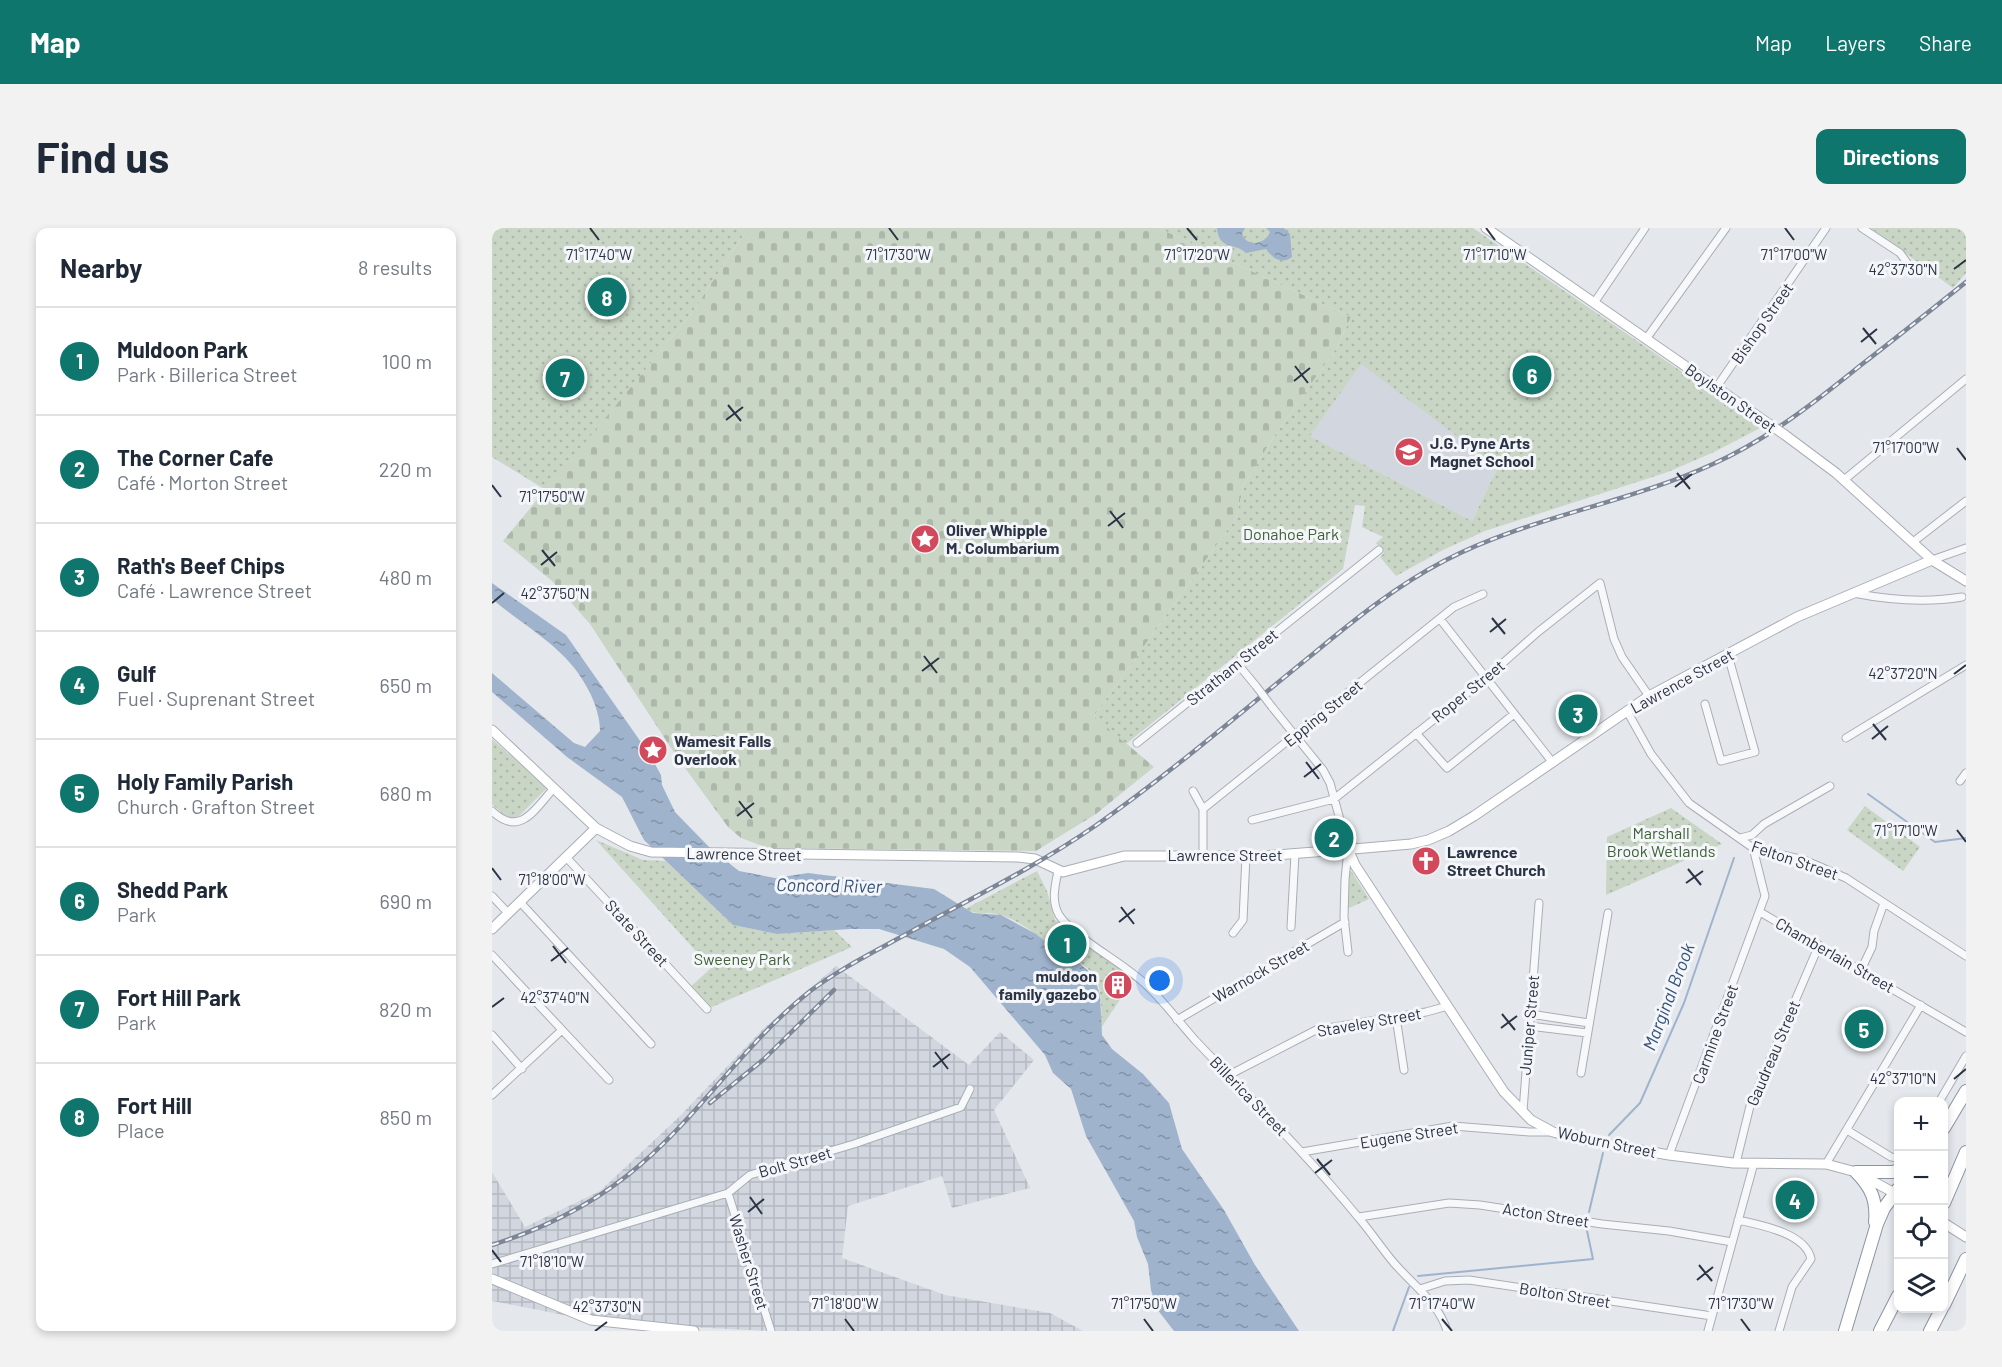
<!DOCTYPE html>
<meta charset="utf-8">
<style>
:root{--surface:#fff;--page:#f2f2f3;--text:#1f2937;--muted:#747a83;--line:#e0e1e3;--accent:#0f766e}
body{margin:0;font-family:Barlow,sans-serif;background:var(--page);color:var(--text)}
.controls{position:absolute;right:18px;bottom:18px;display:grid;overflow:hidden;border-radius:12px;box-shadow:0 3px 9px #0003}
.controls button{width:54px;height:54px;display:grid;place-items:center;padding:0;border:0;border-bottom:2px solid var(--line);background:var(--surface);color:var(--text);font:30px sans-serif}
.you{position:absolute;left:668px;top:753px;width:21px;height:21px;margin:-15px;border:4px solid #fff;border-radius:50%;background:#1a73e8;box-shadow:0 0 0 9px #1a73e833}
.badge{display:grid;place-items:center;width:39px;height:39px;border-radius:50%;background:var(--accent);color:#fff;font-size:20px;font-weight:700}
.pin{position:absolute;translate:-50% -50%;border:3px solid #fff;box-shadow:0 2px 6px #0006}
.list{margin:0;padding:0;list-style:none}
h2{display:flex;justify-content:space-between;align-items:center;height:78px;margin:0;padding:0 24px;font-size:26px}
h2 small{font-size:20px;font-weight:400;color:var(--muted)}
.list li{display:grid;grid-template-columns:39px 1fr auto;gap:18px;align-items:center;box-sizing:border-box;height:108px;padding:0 24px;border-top:2px solid var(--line)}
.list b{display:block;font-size:22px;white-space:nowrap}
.list p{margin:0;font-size:20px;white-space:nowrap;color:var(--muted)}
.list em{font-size:20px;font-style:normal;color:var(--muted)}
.icon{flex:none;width:33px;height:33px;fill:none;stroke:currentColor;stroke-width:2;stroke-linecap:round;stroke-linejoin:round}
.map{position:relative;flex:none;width:1474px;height:1103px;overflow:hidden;border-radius:12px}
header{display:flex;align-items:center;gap:36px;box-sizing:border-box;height:84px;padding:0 30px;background:var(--accent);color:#fff}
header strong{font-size:28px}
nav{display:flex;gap:33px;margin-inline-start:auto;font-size:21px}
.intro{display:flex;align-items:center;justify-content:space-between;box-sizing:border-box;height:144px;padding:0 36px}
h1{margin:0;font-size:42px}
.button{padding:15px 27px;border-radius:12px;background:var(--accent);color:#fff;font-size:21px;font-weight:700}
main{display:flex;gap:36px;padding:0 36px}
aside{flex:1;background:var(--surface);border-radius:12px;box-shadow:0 3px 9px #0003}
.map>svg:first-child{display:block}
.built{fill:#d2d6de}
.industrial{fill:url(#industrial-grid)}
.cemetery{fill:url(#cemetery-stones)}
.park{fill:url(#park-dots);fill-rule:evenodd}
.water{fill:url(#water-ripples)}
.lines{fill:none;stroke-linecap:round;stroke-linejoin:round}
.stream{stroke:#9fb4cc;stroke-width:2}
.street-casing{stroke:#a9aeb7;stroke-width:9}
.secondary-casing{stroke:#a9aeb7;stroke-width:11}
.highway-casing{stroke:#8b94a3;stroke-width:14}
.street{stroke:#f7f8fa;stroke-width:7}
.secondary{stroke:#fff;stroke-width:9}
.highway{stroke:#fff;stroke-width:12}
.rail-casing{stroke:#7d8696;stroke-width:4.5}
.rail{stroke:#f4f6f9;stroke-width:2;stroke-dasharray:7;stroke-linecap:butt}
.street-bridge-casing{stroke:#a9aeb7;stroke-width:9;stroke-linecap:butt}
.secondary-bridge-casing{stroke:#a9aeb7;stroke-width:11;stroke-linecap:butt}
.street-bridge{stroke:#f7f8fa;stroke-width:7}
.secondary-bridge{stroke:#fff;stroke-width:9}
.ticks{fill:none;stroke:#2b3445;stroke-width:2}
.labels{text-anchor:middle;stroke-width:6;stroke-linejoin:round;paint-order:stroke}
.street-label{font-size:16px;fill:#2b3445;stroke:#f4f6f9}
.poi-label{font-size:16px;font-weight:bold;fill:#2b3445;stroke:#f4f6f9;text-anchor:start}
.park-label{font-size:16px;fill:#3f6138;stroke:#f4f6f9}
.water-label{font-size:18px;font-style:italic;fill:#34527a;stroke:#f4f6f9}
.ticks-label{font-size:15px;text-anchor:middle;fill:#2b3445;stroke:#f4f6f9;stroke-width:6;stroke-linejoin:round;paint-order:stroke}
</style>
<header>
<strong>Map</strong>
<nav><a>Map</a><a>Layers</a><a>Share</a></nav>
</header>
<div class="intro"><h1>Find us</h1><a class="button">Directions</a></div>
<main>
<aside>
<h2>Nearby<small>8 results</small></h2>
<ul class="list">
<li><span class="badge">1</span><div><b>Muldoon Park</b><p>Park · Billerica Street</p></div><em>100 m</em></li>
<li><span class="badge">2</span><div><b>The Corner Cafe</b><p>Café · Morton Street</p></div><em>220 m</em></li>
<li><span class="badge">3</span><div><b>Rath's Beef Chips</b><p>Café · Lawrence Street</p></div><em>480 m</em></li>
<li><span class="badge">4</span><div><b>Gulf</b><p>Fuel · Suprenant Street</p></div><em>650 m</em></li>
<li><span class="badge">5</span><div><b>Holy Family Parish</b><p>Church · Grafton Street</p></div><em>680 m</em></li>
<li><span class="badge">6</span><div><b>Shedd Park</b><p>Park</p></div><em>690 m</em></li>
<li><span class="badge">7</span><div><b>Fort Hill Park</b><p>Park</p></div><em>820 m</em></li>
<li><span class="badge">8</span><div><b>Fort Hill</b><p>Place</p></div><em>850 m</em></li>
</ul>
</aside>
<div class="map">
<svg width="1474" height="1103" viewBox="0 0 1474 1103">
<defs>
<pattern id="industrial-grid" width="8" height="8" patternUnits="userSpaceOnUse" patternTransform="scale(1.5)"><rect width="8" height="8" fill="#d2d6de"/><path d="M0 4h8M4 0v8" fill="none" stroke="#b4b8c0"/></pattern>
<pattern id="cemetery-stones" width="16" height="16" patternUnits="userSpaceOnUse" patternTransform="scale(1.5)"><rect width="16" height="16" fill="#c9d6c5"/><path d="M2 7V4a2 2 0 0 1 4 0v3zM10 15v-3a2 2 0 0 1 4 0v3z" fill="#adb8ab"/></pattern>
<pattern id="park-dots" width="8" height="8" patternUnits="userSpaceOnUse" patternTransform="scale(1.5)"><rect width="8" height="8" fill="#c9d6c5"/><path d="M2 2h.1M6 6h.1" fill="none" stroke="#adb8ab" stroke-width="1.8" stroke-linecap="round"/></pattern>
<pattern id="water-ripples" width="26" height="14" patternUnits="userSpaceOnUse" patternTransform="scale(1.5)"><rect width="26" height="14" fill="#9fb4cc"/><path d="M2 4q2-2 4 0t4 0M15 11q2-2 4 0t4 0" fill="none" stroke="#8293a7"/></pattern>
</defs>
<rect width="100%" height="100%" fill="#e4e7ec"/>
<path class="built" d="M869 135 1006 239 980 293 818 208Z"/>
<path class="industrial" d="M344 738 477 837 508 804 542 832 502 882 538 960 460 980 450 948 356 978 350 1030 453 1067 558 1085 591 1103H279L197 1099 82 1089 0 1073V944L33 999 108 963 187 889 270 802Z"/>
<path class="cemetery" d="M256 0H667L859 89 846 118 783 207 752 257 744 290 602 488 662 539 604 586 544 623 276 620 249 610 236 599 185 529 98 396 60 353 11 313 199 86Z"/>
<path class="park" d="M0 0H256L199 86 54 262 0 229Z
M667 0H981L1270 199 1222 224 1176 244 993 303 951 322 904 348 888 329 892 325 884 315 891 309 870 299 873 278 863 277 851 341 634 516 602 488 744 290 752 257 783 207 846 118 859 89ZM869 136 1006 239 980 293 818 208Z
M1379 0H1474V45L1461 60Z
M0 511 55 560 27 588 21 591 12 587 0 576Z
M1373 578 1428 619 1411 643 1355 602Z
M1179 580 1230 616 1114 667 1115 609Z
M104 612 151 632 174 633 241 697 285 706 342 702 360 719 215 781 196 761 219 740Z
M858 641 877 671 855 681Z
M545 643 555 663 563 692 641 752 609 800C609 784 611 763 603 749 595 736 580 732 568 725 550 712 532 694 509 687 497 683 485 688 473 681Z"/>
<path class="water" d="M725 0H753L750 6C755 20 774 16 778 4L774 0H792L798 6 800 29C790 37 780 30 774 21L754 25C743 14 727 23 725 0Z
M0 355 74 407 158 527 169 547 170 557 183 584 220 622 247 643 283 650 316 645 442 661 481 685 509 687 544 706 569 726 586 734 602 748 608 767 610 807 620 821 651 846 677 875 690 921 732 982 763 1037 807 1103H682L665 1081 659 1062 656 1036 645 1009 642 993 594 908 579 861 561 845 553 827 478 739 452 721 387 701H358L285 706 241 697 152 612 130 569 75 529 0 464V445L82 515 93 519 108 503C108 491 104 478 99 467 78 421 37 402 0 371Z"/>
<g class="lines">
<path class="stream" d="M1376 566 1443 614 1474 610
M1117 907 1148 875 1192 775 1242 630
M1097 984 1111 925
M926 1048 1101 1031 1094 998
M901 1103 917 1059"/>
<g class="street-casing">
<path id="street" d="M1370 0 1408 25 1421 43
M1102 75 1153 0
M1154 111 1234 0
M1224 160 1334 0
M1352 252 1474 151
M1421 314 1474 273
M1440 332 1474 320
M1361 365C1397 372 1434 375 1470 369
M948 391 1061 535
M745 435 764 458
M1213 476 1229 533 1263 524 1236 427
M780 479 831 542 838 555 856 621 853 652 852 689 856 724
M1135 483 1159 526 1197 575 1261 620 1312 632 1354 650 1474 728
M924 505 955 540 1022 486
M1354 510 1474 437
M645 515 887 322
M1468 553 1474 545
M701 563 711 581
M0 583C28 610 43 581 62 560
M760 592 842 571 994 450 1046 404 1108 355 1122 411 1130 429 1157 468
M1248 610 1260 607 1272 596 1338 558
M711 628V581L962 379 991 366
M74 629 215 781
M566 643C563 658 559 673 567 687 581 709 630 734 652 755 671 772 686 793 703 812 758 870 815 927 866 989 879 1004 890 1021 902 1035 921 1057 947 1075 955 1103
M0 668 16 685
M28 674 159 816
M1268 684 1474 804
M799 699 803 626
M741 705 751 692 754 628
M0 727 117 852
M1369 742 1380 719 1382 703 1392 675
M1038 786 1097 795
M904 789 912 842
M685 792 853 694
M1037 798 1095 805
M0 807 30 841
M1089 845 1116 685
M737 847 824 802 934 784 956 778
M0 867 70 802
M1447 874 1474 828
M1031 883 1047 675
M1355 902 1399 929 1406 930
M810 924 961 898 1037 904H1060
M1177 927 1273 668 1261 620
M1244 935 1258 878 1327 717
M1334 936 1429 777
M236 965 279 1103
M867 989 957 975 988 977 1110 996 1177 1003 1240 1014
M1246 992C1268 997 1314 1005 1319 1031L1300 1059 1287 1103
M0 1036 236 965 258 947 362 916 469 879 478 861
M928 1061 953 1053 977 1052 1220 1088
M1216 1103 1262 935"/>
</g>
<g class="secondary-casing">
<path id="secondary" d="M994 0 1277 196
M1293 207 1344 245 1440 332 1474 353
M0 502 104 600 138 618 159 624 526 629 543 631 571 644 632 628H771L873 620 919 616 936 612 957 603 982 588 1157 468 1305 389 1440 332
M856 621 863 637 998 843 1012 864 1039 892 1061 904 1086 911 1177 927 1241 935 1334 936 1364 944 1406 967
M0 701 104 600
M1452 995 1474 1009
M0 1051 99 1092 202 1103"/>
</g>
<g class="highway-casing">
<path id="highway" d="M1452 900 1474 863
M1364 944C1379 959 1385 972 1383 994
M1364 944H1401L1406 942
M1452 975 1474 924
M1452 1077 1474 1031
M1353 1103 1385 996 1392 980 1406 961
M1388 1103 1406 1068
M1438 1103 1450 1080"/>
</g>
<use href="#street" class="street"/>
<use href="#secondary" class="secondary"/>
<use href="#highway" class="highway"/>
<g class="rail-casing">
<path id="rail" d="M218 875 272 831 342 762
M0 1017C54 1000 105 974 148 937 209 885 254 814 317 764 346 742 378 726 409 709 474 673 542 640 603 598 679 545 749 484 821 426 862 392 904 358 952 333 1036 289 1134 276 1221 236 1276 211 1322 175 1369 137 1404 110 1439 82 1474 54"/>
</g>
<use href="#rail" class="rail"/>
<g class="street-bridge-casing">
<path id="street-bridge" d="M764 458 780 479"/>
</g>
<g class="secondary-bridge-casing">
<path id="secondary-bridge" d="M1277 196 1293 207"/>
</g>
<use href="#street-bridge" class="street-bridge"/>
<use href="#secondary-bridge" class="secondary-bridge"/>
</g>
<path class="ticks" d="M98 0 107 12M397 0 406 12M695 0 705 12M994 0 1003 12M1293 0 1302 12M1462 41 1474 32M1371 100 1384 116M1369 114 1385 101M803 138 816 155M802 153 818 140M236 177 249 193M234 192 251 179M1465 220 1474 232M1185 245 1198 261M0 257 9 269M1183 259 1200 246M618 283 631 300M616 298 633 285M50 322 63 338M49 337 65 324M0 375 12 365M1000 390 1013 406M998 404 1014 391M432 428 445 445M430 443 447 430M1462 446 1474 437M1381 496 1394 512M1380 511 1396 498M814 534 827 551M812 549 829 536M247 573 260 590M245 588 262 575M1465 602 1474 614M0 640 9 652M1196 641 1209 657M1194 655 1211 643M629 679 642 696M627 694 643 681M61 718 74 735M59 733 76 720M0 779 12 770M1010 786 1023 802M1009 800 1025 788M443 824 456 841M441 839 458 826M1462 851 1474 841M825 931 838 947M823 945 840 932M258 969 270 986M256 984 272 971M0 1022 9 1034M1207 1037 1220 1053M1205 1052 1221 1039M353 1091 362 1103M652 1091 661 1103M950 1091 960 1103M1249 1091 1258 1103M103 1103 115 1094"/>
<defs>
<g id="school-disc" transform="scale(1.5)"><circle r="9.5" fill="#d1495b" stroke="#f4f6f9"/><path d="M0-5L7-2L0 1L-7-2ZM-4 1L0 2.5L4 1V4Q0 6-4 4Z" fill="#fff"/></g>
<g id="sight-disc" transform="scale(1.5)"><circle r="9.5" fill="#d1495b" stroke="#f4f6f9"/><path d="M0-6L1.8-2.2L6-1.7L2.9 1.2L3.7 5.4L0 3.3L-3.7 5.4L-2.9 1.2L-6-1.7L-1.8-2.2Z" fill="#fff"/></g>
<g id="church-disc" transform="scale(1.5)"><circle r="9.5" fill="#d1495b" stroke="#f4f6f9"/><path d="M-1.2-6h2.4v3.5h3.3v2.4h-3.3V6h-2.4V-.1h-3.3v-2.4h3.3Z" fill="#fff"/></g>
<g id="building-disc" transform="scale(1.5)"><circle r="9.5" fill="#d1495b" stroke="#f4f6f9"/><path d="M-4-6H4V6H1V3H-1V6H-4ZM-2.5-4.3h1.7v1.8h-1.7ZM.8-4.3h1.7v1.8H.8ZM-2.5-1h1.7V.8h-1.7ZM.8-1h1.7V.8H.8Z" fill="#fff"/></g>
</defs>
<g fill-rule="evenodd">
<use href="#school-disc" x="917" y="224"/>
<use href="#sight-disc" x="433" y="311"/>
<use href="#sight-disc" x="161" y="522"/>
<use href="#church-disc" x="934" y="633"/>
<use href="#building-disc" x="626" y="757"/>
</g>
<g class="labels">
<g class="street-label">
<text transform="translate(1270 95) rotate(-55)" y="6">Bishop Street</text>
<text transform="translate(1239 170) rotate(35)" y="6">Boylston Street</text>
<text transform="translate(740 439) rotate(-39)" y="6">Stratham Street</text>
<text transform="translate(1190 453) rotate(-29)" y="6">Lawrence Street</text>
<text transform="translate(976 463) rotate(-39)" y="6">Roper Street</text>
<text transform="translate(831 485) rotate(-39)" y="6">Epping Street</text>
<text transform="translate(252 626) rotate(1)" y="6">Lawrence Street</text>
<text x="733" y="633">Lawrence Street</text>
<text transform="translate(1303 632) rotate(19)" y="6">Felton Street</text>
<text transform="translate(145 705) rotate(47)" y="6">State Street</text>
<text transform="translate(1343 727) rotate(30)" y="6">Chamberlain Street</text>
<text transform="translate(769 743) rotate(-30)" y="6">Warnock Street</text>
<text transform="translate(877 794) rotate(-10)" y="6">Staveley Street</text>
<text transform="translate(1037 797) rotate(-85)" y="6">Juniper Street</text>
<text transform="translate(1223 806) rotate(-70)" y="6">Carmine Street</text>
<text transform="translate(1281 825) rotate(-67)" y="6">Gaudreau Street</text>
<text transform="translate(757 868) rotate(46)" y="6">Billerica Street</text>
<text transform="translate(917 907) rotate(-9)" y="6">Eugene Street</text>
<text transform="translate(1115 914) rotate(12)" y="6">Woburn Street</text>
<text transform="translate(303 934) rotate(-16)" y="6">Bolt Street</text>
<text transform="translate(1054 987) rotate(9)" y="6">Acton Street</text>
<text transform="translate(257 1034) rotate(73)" y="6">Washer Street</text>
<text transform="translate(1073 1067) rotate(9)" y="6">Bolton Street</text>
</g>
<g class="poi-label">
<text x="938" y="221">J.G. Pyne Arts<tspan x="938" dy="18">Magnet School</tspan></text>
<text x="454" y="308">Oliver Whipple<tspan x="454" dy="18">M. Columbarium</tspan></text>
<text x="182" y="519">Wamesit Falls<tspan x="182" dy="18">Overlook</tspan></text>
<text x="955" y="630">Lawrence<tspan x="955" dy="18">Street Church</tspan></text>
<text x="605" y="754" text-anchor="end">muldoon<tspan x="605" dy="18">family gazebo</tspan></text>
</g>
<g class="park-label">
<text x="799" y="312">Donahoe Park</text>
<text x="1169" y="611">Marshall<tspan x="1169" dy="18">Brook Wetlands</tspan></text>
<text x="250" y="737">Sweeney Park</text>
</g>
<g class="water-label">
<text transform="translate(337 658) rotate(1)" y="6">Concord River</text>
<text transform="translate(1177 769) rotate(-69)" y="6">Marginal Brook</text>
</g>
</g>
<g class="ticks-label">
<text x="406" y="32">71°17'30"W</text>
<text x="107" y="32">71°17'40"W</text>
<text x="705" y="32">71°17'20"W</text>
<text x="1003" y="32">71°17'10"W</text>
<text x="1302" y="32">71°17'00"W</text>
<text x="1411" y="47">42°37'30"N</text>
<text x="1414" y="225">71°17'00"W</text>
<text x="60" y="274">71°17'50"W</text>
<text x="63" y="371">42°37'50"N</text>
<text x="1411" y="451">42°37'20"N</text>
<text x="1414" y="608">71°17'10"W</text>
<text x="60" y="657">71°18'00"W</text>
<text x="63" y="775">42°37'40"N</text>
<text x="1411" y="856">42°37'10"N</text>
<text x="60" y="1039">71°18'10"W</text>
<text x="353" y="1081">71°18'00"W</text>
<text x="652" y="1081">71°17'50"W</text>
<text x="950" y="1081">71°17'40"W</text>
<text x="1249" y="1081">71°17'30"W</text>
<text x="115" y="1084">42°37'30"N</text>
</g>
</svg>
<div class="controls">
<button>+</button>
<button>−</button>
<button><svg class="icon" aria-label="locate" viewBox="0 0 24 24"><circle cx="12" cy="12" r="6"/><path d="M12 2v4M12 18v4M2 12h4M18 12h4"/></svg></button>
<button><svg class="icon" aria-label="layers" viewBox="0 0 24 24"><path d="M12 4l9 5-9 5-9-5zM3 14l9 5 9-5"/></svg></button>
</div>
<div class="you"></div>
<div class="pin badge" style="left:575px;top:716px">1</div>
<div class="pin badge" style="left:842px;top:610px">2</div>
<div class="pin badge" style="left:1086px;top:486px">3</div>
<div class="pin badge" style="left:1303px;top:972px">4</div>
<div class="pin badge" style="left:1372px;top:801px">5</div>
<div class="pin badge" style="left:1040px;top:147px">6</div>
<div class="pin badge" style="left:73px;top:150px">7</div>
<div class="pin badge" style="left:115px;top:69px">8</div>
</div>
</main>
